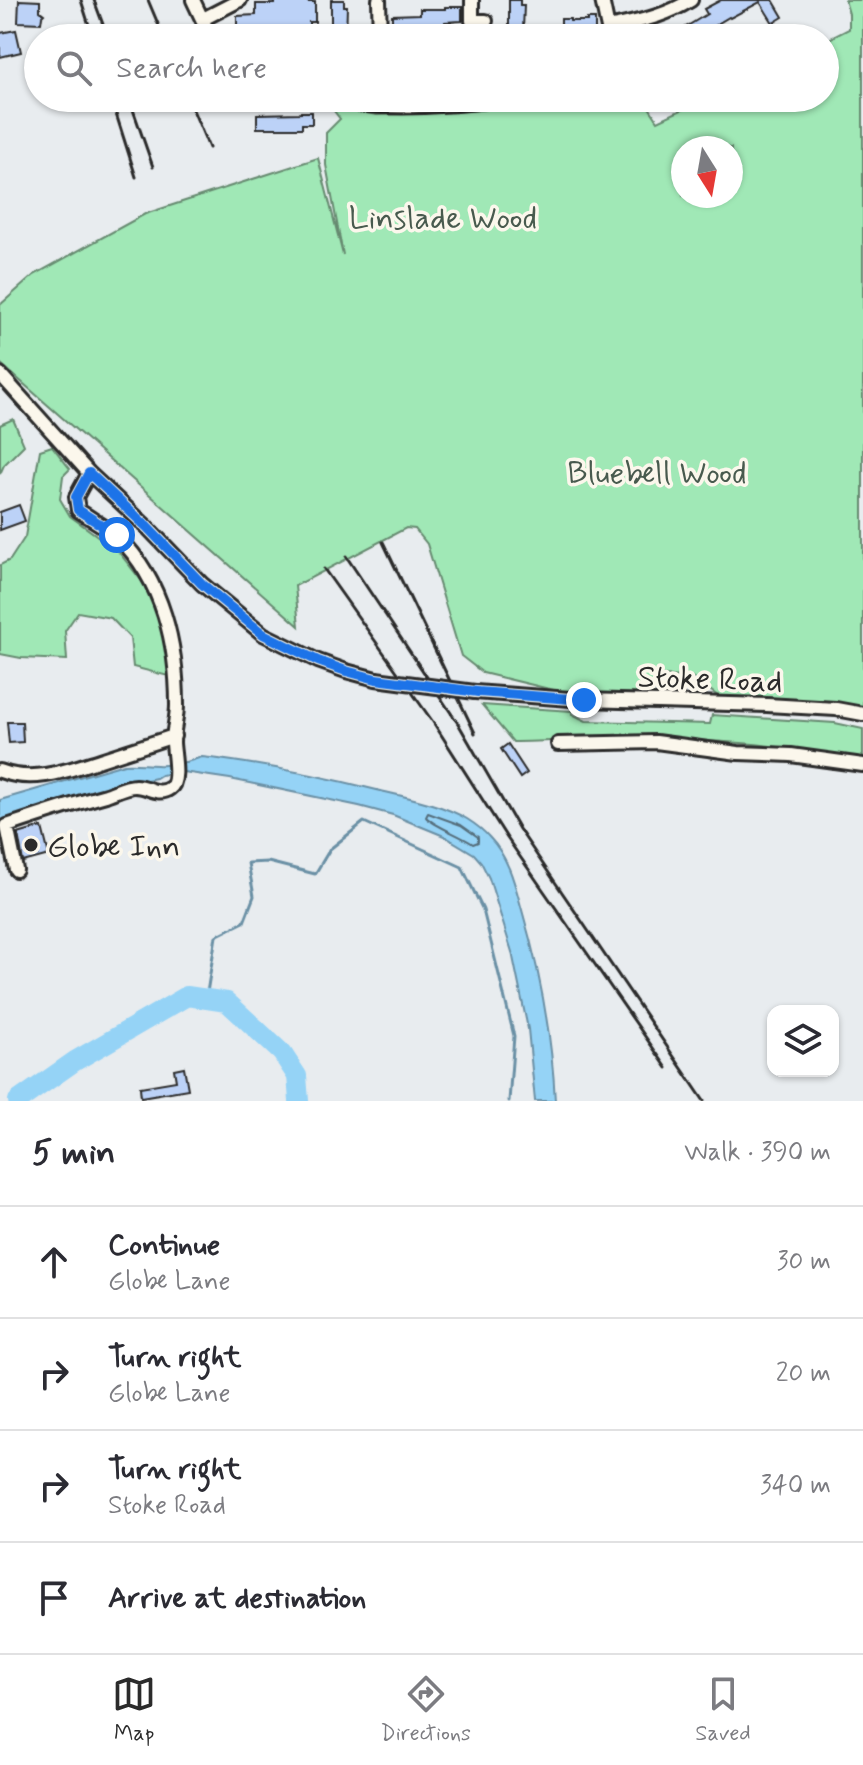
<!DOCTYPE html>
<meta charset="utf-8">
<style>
:root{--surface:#fff;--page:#f7f7f7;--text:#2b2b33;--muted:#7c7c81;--line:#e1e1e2;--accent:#2b2b2b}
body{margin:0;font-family:Mynerve,sans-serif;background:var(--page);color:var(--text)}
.controls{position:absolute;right:24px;bottom:24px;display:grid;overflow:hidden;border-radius:16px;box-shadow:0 2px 6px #0004}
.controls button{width:72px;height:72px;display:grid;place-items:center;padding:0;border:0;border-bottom:2px solid var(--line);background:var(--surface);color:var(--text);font:40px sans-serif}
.compass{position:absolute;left:671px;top:136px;width:72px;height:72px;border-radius:50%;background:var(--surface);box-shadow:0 2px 6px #0004;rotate:169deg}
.stop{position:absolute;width:24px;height:24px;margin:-18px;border:6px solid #1a73e8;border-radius:50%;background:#fff}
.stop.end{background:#1a73e8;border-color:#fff;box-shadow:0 2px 8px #0008}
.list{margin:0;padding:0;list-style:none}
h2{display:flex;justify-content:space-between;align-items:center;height:104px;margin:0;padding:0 32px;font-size:34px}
h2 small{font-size:26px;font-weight:400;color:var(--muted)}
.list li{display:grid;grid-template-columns:52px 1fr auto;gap:24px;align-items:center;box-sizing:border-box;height:112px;padding:0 32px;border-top:2px solid var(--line)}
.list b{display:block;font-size:30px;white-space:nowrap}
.list p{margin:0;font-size:26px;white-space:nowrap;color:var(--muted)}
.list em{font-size:26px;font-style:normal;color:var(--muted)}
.icon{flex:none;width:44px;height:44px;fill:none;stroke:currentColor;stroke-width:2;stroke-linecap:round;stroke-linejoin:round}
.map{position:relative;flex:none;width:863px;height:1101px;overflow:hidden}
.search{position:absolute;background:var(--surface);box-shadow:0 2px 6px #0004;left:24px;right:24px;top:24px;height:88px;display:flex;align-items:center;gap:20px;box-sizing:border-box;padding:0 28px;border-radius:44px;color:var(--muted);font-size:30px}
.sheet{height:552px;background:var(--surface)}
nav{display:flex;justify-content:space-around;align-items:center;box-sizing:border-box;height:112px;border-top:2px solid var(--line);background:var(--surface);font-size:22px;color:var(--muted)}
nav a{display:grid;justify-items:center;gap:4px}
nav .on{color:var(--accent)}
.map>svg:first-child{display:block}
.green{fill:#a0e8b6;stroke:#668a70;stroke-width:2;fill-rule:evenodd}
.water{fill:#95d3f6;stroke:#6b90a5;stroke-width:2}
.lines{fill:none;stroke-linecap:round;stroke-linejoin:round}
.shore{stroke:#556e7c;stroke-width:2}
.stream{stroke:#6b90a5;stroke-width:3}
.river{stroke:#95d3f6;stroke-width:20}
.building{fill:#bcd2f7;stroke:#2b2b2b;stroke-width:2}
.minor-casing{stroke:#2b2b2b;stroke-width:18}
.minor{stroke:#fbf7ec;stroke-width:12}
.rail{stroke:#2b2b2b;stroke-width:3}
.minor-bridge-casing{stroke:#2b2b2b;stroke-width:18;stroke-linecap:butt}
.minor-bridge{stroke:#fbf7ec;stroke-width:12}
.route{stroke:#1a73e8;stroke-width:10}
.poi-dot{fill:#2b2b2b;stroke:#fbf7ec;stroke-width:3}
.labels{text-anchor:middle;stroke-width:7;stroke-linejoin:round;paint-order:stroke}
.park-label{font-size:32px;fill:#485a4e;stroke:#fbf7ec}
.street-label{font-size:32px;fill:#2b2b2b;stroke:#fbf7ec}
.poi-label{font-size:32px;fill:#2b2b2b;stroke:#fbf7ec;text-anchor:start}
</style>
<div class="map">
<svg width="863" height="1101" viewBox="0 0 863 1101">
<rect width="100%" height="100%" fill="#e8ecef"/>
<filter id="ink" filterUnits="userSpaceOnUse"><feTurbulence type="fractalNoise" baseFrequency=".0125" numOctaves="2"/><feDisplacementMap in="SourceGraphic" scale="16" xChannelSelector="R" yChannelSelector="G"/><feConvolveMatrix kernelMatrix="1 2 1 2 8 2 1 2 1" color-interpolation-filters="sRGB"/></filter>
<g filter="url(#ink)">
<path class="green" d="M845 0H863V709L722 699 692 677 658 676 652 694 566 693 483 673 461 656 427 544 415 529 406 528 295 586 299 626 0 363V305L34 275 145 214 318 158 343 255 326 165V133L340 119 331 107 377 115 467 111 551 103 568 98H643L658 121 707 98H825V41L849 29V14ZM683 148H731V196H683Z
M13 419 24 445 4 465 0 474V425Z
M52 446 70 469 63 476 60 499 70 516 117 550 152 594 158 614 172 677 133 667 130 638 111 618 78 612 65 631 67 660 21 658 0 654V565L10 560 25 537 40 450Z
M482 705 572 711V714L586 721 710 724 712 715 835 723 863 729V762C823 754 782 746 741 743 665 737 589 740 513 742Z"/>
<path class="water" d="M202 757C263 764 321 776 381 791 407 797 444 805 467 819 475 824 484 831 490 838 509 858 515 885 522 910 540 972 552 1036 555 1101H535L528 1029 512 952 489 878 481 862 474 854 444 836 393 815 359 806 230 779 183 772 161 775 156 778 115 787 0 825V800L124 764C136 763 145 765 157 765 171 766 188 762 202 757Z"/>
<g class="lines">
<path class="shore" d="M428 813 461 825 478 837V842L473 844C460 835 434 826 426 817Z"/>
<path class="stream" d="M206 999 216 936 244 922 254 896 248 863 268 862 315 874 330 849 364 822 462 867 483 910 514 1036 509 1101"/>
<path class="river" d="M18 1101 75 1061 187 996 227 1002 282 1053 297 1076 299 1101"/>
</g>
<path class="building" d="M19 0 40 1V11L44 14 42 16 41 23 18 22Z
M275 0H308V2H315V22H309V29H286V32H268L266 38H220L223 28H237V16L256 15V4H275Z
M331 0H344V6H347L346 38H331Z
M509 0H520V5H524L523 30H509Z
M721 0H773L783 17 773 23 760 2 730 18 729 17 709 29 711 33 704 38H668L707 14 704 9Z
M445 7H462V21L445 22V24L418 25V30H392V15L420 14V9H445Z
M561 19H570V21H587V19H595V34L587 33V36H569L570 34H561Z
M16 30 21 52 0 57V33Z
M301 112H312V124H302V128H257V114L301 113Z
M19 505 25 521 0 530V512Z
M7 722H22L23 742 9 743Z
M508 744 527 773 520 778 501 749Z
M42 827 49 855 23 862 18 834Z
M184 1067 188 1089 141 1097 140 1087 176 1081 174 1069Z"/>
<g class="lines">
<g class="minor-casing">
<path id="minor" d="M193 0 211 38
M379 0 380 38
M472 0V21H486
M602 0 610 38
M203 19 240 0
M609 28C639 21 664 17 691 0
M301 98C328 100 355 105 382 106 426 108 470 103 514 98
M0 374 89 473 147 527 202 584 263 634 318 661 346 671 376 679
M475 692 584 700 767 705 836 709 863 714
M558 744 656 742 738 753 791 755 863 765
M0 771C35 784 68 770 103 759 127 751 150 744 174 736
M16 870 7 826C40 815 73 804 106 795 115 792 126 786 135 786 148 786 158 797 170 788 180 782 173 752 173 742 173 730 177 718 177 705 177 645 163 581 119 538 107 527 91 519 78 510L76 497 89 473"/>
</g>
<use href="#minor" class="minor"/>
<path class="rail" d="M81 0 93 38
M94 0 108 38
M148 0 164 38
M111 98 136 177
M129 98 153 167
M188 98 209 148
M383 542 475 733
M346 556 459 725 519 829 704 1101
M324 569 433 722 507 838 667 1068"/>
<g class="minor-bridge-casing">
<path id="minor-bridge" d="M376 679 475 692"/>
</g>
<use href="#minor-bridge" class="minor-bridge"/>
</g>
</g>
<g class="lines" filter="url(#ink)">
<path class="route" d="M117 535 78 510 76 497 89 473 147 527 202 584 263 634 318 661 346 671 376 679 478 692 584 700"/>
</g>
<circle class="poi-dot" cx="31" cy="845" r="8"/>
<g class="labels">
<g class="park-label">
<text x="443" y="228">Linslade Wood</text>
<text x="657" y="483">Bluebell Wood</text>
</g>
<g class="street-label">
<text transform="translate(710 678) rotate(2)" y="11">Stoke Road</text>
</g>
<g class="poi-label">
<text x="47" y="856">Globe Inn</text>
</g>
</g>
</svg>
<div class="controls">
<button><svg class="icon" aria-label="layers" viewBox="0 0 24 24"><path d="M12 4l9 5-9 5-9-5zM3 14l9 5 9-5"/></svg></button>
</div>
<svg class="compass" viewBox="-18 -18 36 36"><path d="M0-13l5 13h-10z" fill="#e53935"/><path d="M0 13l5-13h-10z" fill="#7c7c81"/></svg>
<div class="stop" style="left:117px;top:535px"></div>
<div class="stop end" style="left:584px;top:700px"></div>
<div class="search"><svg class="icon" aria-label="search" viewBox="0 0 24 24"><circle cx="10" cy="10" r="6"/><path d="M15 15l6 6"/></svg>Search here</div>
</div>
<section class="sheet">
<h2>5 min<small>Walk · 390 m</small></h2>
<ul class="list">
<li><svg class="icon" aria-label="ahead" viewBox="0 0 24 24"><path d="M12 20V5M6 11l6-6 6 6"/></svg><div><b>Continue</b><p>Globe Lane</p></div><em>30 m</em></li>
<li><svg class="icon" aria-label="right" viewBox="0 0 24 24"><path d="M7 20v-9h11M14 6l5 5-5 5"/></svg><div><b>Turn right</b><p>Globe Lane</p></div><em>20 m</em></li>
<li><svg class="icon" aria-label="right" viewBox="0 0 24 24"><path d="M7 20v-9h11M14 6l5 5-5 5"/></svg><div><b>Turn right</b><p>Stoke Road</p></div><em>340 m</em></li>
<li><svg class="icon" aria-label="arrive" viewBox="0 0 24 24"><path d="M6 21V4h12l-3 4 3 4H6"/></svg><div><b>Arrive at destination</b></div></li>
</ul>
</section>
<nav>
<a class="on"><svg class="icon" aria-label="map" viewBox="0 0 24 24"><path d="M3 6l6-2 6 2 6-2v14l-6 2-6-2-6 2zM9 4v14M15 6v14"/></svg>Map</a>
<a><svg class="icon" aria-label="directions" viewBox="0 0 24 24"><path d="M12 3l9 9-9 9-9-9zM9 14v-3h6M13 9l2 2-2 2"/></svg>Directions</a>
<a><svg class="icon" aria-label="saved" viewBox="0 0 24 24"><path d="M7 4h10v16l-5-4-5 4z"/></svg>Saved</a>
</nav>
